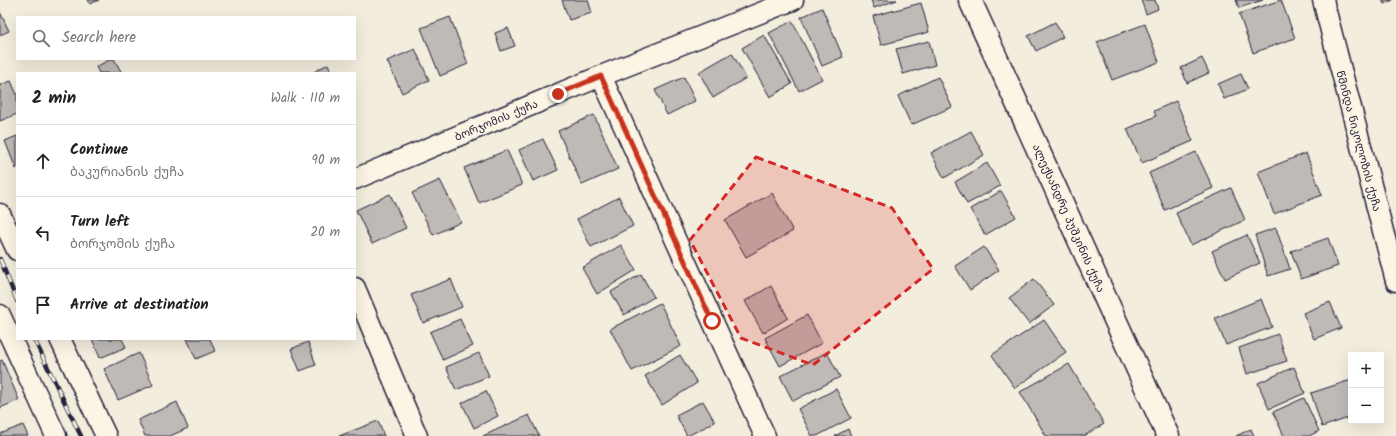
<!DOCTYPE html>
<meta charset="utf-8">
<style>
:root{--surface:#fff;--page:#f2f2f2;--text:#222;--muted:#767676;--line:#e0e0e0}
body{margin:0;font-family:Kalam,"Noto Sans Georgian",sans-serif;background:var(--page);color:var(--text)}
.controls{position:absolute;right:12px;bottom:12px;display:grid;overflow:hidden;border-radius:0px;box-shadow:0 4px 16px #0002}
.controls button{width:36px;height:36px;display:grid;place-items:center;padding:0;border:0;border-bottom:1px solid var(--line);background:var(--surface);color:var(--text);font:20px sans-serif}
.stop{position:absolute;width:12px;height:12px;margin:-9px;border:3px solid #c8321e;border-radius:50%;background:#fff}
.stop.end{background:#c8321e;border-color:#fff;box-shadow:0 1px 4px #0008}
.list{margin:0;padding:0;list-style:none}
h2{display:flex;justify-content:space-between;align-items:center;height:52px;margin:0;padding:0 16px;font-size:17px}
h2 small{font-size:13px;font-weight:400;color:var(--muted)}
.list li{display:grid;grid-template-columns:26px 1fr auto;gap:12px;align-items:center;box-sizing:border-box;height:72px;padding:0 16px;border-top:1px solid var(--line)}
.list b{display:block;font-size:15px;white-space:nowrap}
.list p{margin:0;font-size:13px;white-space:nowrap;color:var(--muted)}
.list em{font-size:13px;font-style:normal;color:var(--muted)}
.icon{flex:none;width:22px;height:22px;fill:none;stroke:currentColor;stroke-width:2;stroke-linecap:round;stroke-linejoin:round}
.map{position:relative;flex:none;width:1396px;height:436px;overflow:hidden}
.search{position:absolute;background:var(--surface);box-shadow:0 4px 16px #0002;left:16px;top:16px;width:340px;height:44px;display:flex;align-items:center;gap:10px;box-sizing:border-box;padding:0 14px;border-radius:0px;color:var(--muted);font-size:15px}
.panel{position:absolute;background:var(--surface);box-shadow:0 4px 16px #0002;left:16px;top:72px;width:340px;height:268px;border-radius:0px}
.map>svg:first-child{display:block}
.building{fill:#bfbab6;stroke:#22223b}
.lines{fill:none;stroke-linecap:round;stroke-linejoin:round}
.minor-casing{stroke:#22223b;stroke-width:23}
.tertiary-casing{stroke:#22223b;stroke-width:25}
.minor{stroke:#fcf5e5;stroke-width:20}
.tertiary{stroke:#fcf5e5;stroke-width:22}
.rail-casing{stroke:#22223b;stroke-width:4.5}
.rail{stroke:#fcf5e5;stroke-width:3;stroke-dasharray:9;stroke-linecap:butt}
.route{stroke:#c8321e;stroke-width:5}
.marked{fill:#d62828;fill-opacity:0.2;stroke:#d62828;stroke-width:3;stroke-dasharray:8 5;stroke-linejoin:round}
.labels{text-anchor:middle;stroke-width:3;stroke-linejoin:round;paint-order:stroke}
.street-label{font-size:11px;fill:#22223b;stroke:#fcf5e5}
</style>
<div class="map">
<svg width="1396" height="436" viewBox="0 0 1396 436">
<rect width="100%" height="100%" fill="#f3edde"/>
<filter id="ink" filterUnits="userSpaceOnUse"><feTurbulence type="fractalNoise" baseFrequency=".025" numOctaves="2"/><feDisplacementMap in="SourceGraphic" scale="8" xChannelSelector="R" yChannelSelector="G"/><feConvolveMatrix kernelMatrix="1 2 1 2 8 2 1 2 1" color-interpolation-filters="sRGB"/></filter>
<g filter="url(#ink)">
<path class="building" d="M88 0H99L90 4Z
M562 0H588L592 13 569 20Z
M871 0H897L874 8Z
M1141 0H1155L1158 9 1146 14Z
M1236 0H1263L1239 8Z
M1281 0 1295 38 1253 53 1239 14Z
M1382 0H1393L1384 4Z
M921 3 929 32 881 45 873 16Z
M822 8 843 57 822 66 801 17Z
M0 12 9 31 0 35Z
M450 17 468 64 440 76 421 28Z
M792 21 822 79 799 91 769 33Z
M1055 22 1063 37 1036 51 1028 36Z
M1145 24 1159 62 1112 80 1097 42Z
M508 28 515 46 501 51 495 33Z
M764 35 792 84 770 97 742 48Z
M929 41 935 65 903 74 896 49Z
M415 49 429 80 402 93 387 61Z
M732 53 746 78 713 98 699 72Z
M1202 58 1209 73 1187 83 1181 68Z
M111 59H114L122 73H99L96 67Z
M328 64 332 73H312Z
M1241 74 1248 89 1224 99 1218 84Z
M684 77 695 101 667 115 655 90Z
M938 77 952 107 911 125 898 96Z
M11 81 17 95V114L0 121V85Z
M1176 101 1193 141 1142 163 1127 129 1156 116 1154 111Z
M594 115 618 169 582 185 558 131Z
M971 131 984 155 944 178 931 153Z
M17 136V168L16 169 5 141Z
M543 139 558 170 533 181 519 150Z
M507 150 522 185 479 203 464 168Z
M1196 152 1213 188 1165 210 1149 173Z
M1306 153 1322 195 1274 214 1258 172Z
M987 163 1000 186 967 204 955 182Z
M440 180 461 222 433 235 412 193Z
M1231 188 1245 220 1191 245 1176 213Z
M1001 191 1016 217 985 235 970 209Z
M772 193 793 231 746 257 725 220Z
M390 194 406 228 372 244 356 210Z
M619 197 633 226 591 247 577 219Z
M1276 228 1290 269 1268 276 1255 235Z
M1247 235 1260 263 1225 279 1212 251Z
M1328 238 1338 266 1301 279 1291 251Z
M621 245 636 270 597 294 582 268Z
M984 247 999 270 970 290 955 266Z
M641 274 654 297 624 315 611 292Z
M451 279 462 307 423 323 411 295Z
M1034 279 1054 305 1029 324 1009 298Z
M771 286 788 318 763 333 745 301Z
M1261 299 1272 327 1226 345 1215 318Z
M1330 302 1341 328 1314 339 1303 313Z
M660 303 681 346 632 371 610 329Z
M807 315 822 343 780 366 765 338Z
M460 319 473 346 443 360 430 332Z
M1044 320 1066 352 1015 388 992 355Z
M1278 334 1287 361 1247 374 1239 348Z
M92 339H122L126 347 100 358Z
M187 339H210L215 351 196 359Z
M308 342 316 365 300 371 291 349Z
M827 352 840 377 793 401 780 376Z
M139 353 153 385 118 400 104 369Z
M479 353 489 376 456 390 446 367Z
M680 355 697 383 662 405 645 376Z
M2 360 19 400 0 408V361Z
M1069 364 1104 424 1084 436H1046L1020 392Z
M1294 367 1305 393 1269 409 1258 383Z
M1351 380V417L1322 427 1311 393Z
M836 389 851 418 817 436H812L798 409Z
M486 391 498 416 474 428 462 403Z
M1304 398 1319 431 1309 436H1284L1273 412Z
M703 401 715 422 687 436 676 415Z
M177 402 188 428 170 436H145L138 420Z
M529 415 539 436H483Z
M378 421 384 436H339Z
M23 425 28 436H0V434Z
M848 429 851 436H835Z
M1251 429 1254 436H1236Z"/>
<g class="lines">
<g class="minor-casing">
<path id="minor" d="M1323 0 1396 281
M601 76 765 436
M355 179 601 76 793 0
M0 214 17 250
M355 288 417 436
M0 315 56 436
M60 339 106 436"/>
</g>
<g class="tertiary-casing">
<path id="tertiary" d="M970 0 1168 436"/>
</g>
<use href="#minor" class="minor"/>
<use href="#tertiary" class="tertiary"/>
<g class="rail-casing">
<path id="rail" d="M0 259 17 301
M34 339 81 436"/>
</g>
<use href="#rail" class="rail"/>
</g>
</g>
<g class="lines" filter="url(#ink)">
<path class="route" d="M558 94 601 76 712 321"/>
</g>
<path class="marked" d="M756 157 892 208 933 269 813 365 741 338 690 240Z"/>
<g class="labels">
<g class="street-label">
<text transform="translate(496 120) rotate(-23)" y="4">ბორჯომის ქუჩა</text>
<text transform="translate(1359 141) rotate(75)" y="4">წმინდა ნიკოლოზის ქუჩა</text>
<text transform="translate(1069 218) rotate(66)" y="4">ალექსანდრე პუშკინის ქუჩა</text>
</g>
</g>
</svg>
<div class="controls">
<button>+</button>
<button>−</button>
</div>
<div class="stop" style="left:712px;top:321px"></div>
<div class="stop end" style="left:558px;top:94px"></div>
<div class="search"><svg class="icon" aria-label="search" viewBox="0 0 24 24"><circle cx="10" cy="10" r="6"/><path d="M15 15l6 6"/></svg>Search here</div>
<section class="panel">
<h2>2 min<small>Walk · 110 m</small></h2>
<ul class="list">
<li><svg class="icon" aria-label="ahead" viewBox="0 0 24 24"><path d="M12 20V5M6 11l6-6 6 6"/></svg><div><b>Continue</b><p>ბაკურიანის ქუჩა</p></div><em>90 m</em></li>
<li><svg class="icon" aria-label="left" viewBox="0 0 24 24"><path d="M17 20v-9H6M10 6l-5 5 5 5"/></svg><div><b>Turn left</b><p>ბორჯომის ქუჩა</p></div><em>20 m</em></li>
<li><svg class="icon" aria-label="arrive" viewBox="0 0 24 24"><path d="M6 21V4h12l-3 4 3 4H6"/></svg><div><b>Arrive at destination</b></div></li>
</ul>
</section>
</div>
